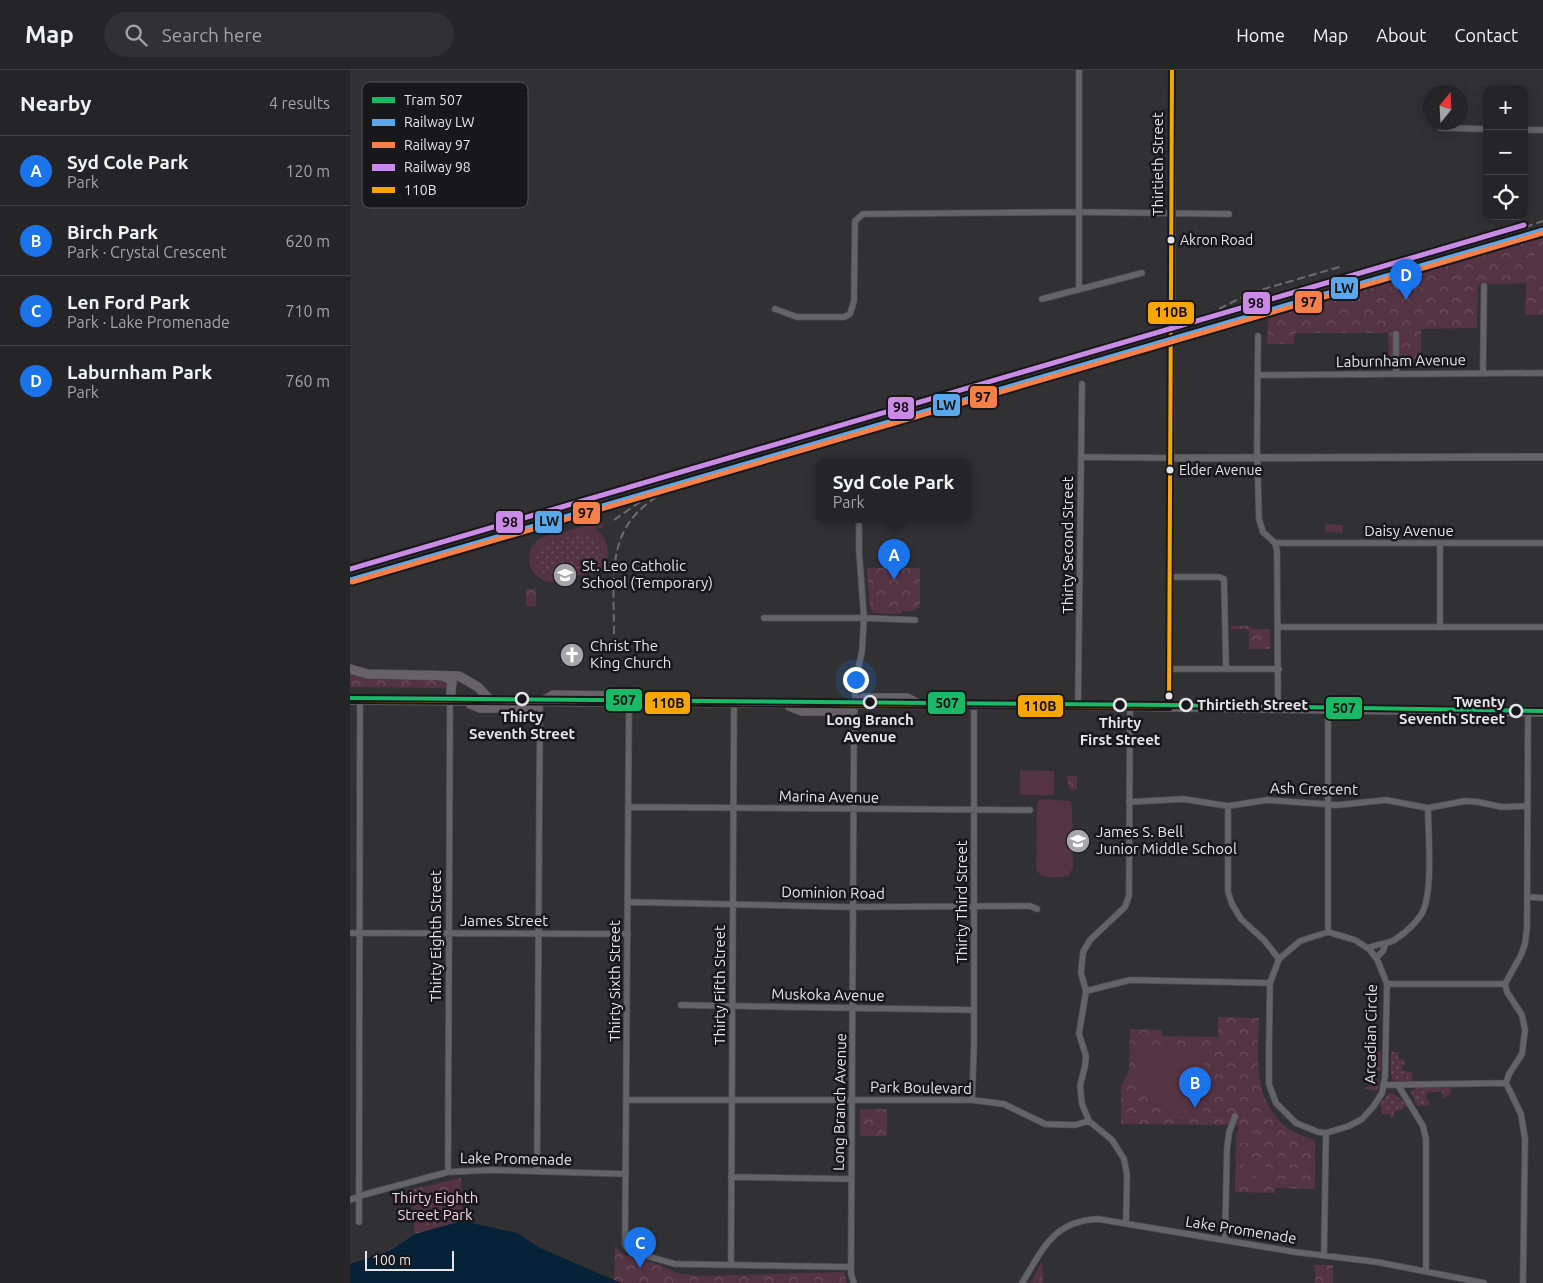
<!DOCTYPE html>
<meta charset="utf-8">
<style>
:root{--surface:#252426;--page:#313032;--text:#f1f3f6;--muted:#a3a4a7;--line:#424143;--accent:#1a73e8}
body{margin:0;font-family:Ubuntu,sans-serif;background:var(--page);color:var(--text)}
.controls{position:absolute;right:15px;top:15px;display:grid;overflow:hidden;border-radius:10px;box-shadow:0 2px 12px #0003}
.controls button{width:45px;height:45px;display:grid;place-items:center;padding:0;border:0;border-bottom:1px solid var(--line);background:var(--surface);color:var(--text);font:25px sans-serif}
.compass{position:absolute;left:1073px;top:15px;width:45px;height:45px;border-radius:50%;background:var(--surface);box-shadow:0 2px 12px #0003;rotate:18deg}
.scale{position:absolute;left:15px;bottom:12px;width:89px;box-sizing:border-box;padding-left:5px;border:2px solid #e5e4e8;border-top:0;font-size:14px;line-height:18px;white-space:nowrap;color:#e5e4e8;-webkit-text-stroke:4px #18171a;paint-order:stroke}
.you{position:absolute;left:505px;top:609px;width:18px;height:18px;margin:-12px;border:4px solid #fff;border-radius:50%;background:#1a73e8;box-shadow:0 0 0 8px #1a73e833}
.badge{display:grid;place-items:center;width:32px;height:32px;border-radius:50%;background:var(--accent);color:#fff;font-size:16px;font-weight:700}
.pin{position:absolute;translate:-50% -41px;filter:drop-shadow(0 1px 2px #0008)}
.pin::after{content:'';position:absolute;top:26px;width:18px;height:15px;background:inherit;clip-path:polygon(0 0,100% 0,50% 100%)}
.popup{position:absolute;left:466px;top:388px;width:155px;height:65px;box-sizing:border-box;display:grid;place-content:center;border-radius:10px;background:var(--surface);filter:drop-shadow(0 1px 4px #0005);font-size:16px;white-space:nowrap;color:var(--muted)}
.popup b{font-size:19px;color:var(--text)}
.popup::after{content:'';position:absolute;left:50%;top:100%;margin-left:-10px;border:10px solid transparent;border-top-color:var(--surface)}
.list{margin:0;padding:0;list-style:none}
h2{display:flex;justify-content:space-between;align-items:center;height:65px;margin:0;padding:0 20px;font-size:21px}
h2 small{font-size:16px;font-weight:400;color:var(--muted)}
.list li{display:grid;grid-template-columns:32px 1fr auto;gap:15px;align-items:center;box-sizing:border-box;height:70px;padding:0 20px;border-top:1px solid var(--line)}
.list b{display:block;font-size:19px;white-space:nowrap}
.list p{margin:0;font-size:16px;white-space:nowrap;color:var(--muted)}
.list em{font-size:16px;font-style:normal;color:var(--muted)}
.icon{flex:none;width:28px;height:28px;fill:none;stroke:currentColor;stroke-width:2;stroke-linecap:round;stroke-linejoin:round}
.map{position:relative;flex:none;width:1193px;height:1213px;overflow:hidden}
header{display:flex;align-items:center;gap:30px;box-sizing:border-box;height:70px;padding:0 25px;background:var(--surface);border-bottom:1px solid var(--line)}
header strong{font-size:24px}
nav{display:flex;gap:28px;margin-inline-start:auto;font-size:18px}
.search{width:350px;height:45px;background:var(--page);display:flex;align-items:center;gap:12px;box-sizing:border-box;padding:0 18px;border-radius:28px;color:var(--muted);font-size:19px}
main{display:flex}
aside{flex:1;background:var(--surface)}
.map>svg:first-child{display:block}
.grass{fill:url(#grass-dots)}
.park{fill:url(#park-crowns)}
.pitch{fill:#543343;fill-rule:evenodd}
.water{fill:#052238}
.lines{fill:none;stroke-linecap:round;stroke-linejoin:round}
.minor-casing{stroke:#4e4d50;stroke-width:7}
.tertiary-casing{stroke:#4e4d50;stroke-width:8}
.primary-casing{stroke:#4e4d50;stroke-width:10}
.minor{stroke:#646466;stroke-width:5.5}
.tertiary{stroke:#646466;stroke-width:7}
.primary{stroke:#67626a;stroke-width:9}
.rail{stroke:#6c6c6d;stroke-width:2;stroke-dasharray:8 4;stroke-linecap:butt}
.bus-1-casing{stroke:#18171a;stroke-width:8}
.bus-1{stroke:#f7a600;stroke-width:4}
.rail-1-casing{stroke:#18171a;stroke-width:9}
.rail-2-casing{stroke:#18171a;stroke-width:9}
.rail-3-casing{stroke:#18171a;stroke-width:9}
.rail-1{stroke:#5aa8eb;stroke-width:5}
.rail-2{stroke:#f78048;stroke-width:5}
.rail-3{stroke:#ca8be6;stroke-width:5}
.tram-1-casing{stroke:#18171a;stroke-width:8}
.tram-1{stroke:#1ab867;stroke-width:4}
.bus-dot{fill:#e5e4e8;stroke:#18171a;stroke-width:2}
.stop-dot{fill:#18171a;stroke:#e5e4e8;stroke-width:2.5}
.labels{text-anchor:middle;stroke-width:5;stroke-linejoin:round;paint-order:stroke}
.bus-label{font-size:14px;fill:#e5e4e8;stroke:#18171a;text-anchor:start}
.street-label{font-size:15px;fill:#e5e4e8;stroke:#18171a}
.poi-label{font-size:15px;fill:#e5e4e8;stroke:#18171a;text-anchor:start}
.stop-label{font-size:15px;font-weight:bold;fill:#e5e4e8;stroke:#18171a}
.park-label{font-size:15px;fill:#f9d1e2;stroke:#18171a}
.key{fill:#18171a;stroke:#565458;stroke-width:1}
.key-label{font-size:14px;fill:#e5e4e8}
.line-badge{stroke:#18171a;stroke-width:2}
.pale-badge-label{font-size:14px;text-anchor:middle;font-weight:bold;fill:#111}
</style>
<header>
<strong>Map</strong>
<div class="search"><svg class="icon" aria-label="search" viewBox="0 0 24 24"><circle cx="10" cy="10" r="6"/><path d="M15 15l6 6"/></svg>Search here</div>
<nav><a>Home</a><a>Map</a><a>About</a><a>Contact</a></nav>
</header>
<main>
<aside>
<h2>Nearby<small>4 results</small></h2>
<ul class="list">
<li><span class="badge">A</span><div><b>Syd Cole Park</b><p>Park</p></div><em>120 m</em></li>
<li><span class="badge">B</span><div><b>Birch Park</b><p>Park · Crystal Crescent</p></div><em>620 m</em></li>
<li><span class="badge">C</span><div><b>Len Ford Park</b><p>Park · Lake Promenade</p></div><em>710 m</em></li>
<li><span class="badge">D</span><div><b>Laburnham Park</b><p>Park</p></div><em>760 m</em></li>
</ul>
</aside>
<div class="map">
<svg width="1193" height="1213" viewBox="0 0 1193 1213">
<defs>
<pattern id="grass-dots" width="8" height="8" patternUnits="userSpaceOnUse" patternTransform="scale(1.25)"><rect width="8" height="8" fill="#543343"/><path d="M2 2h.1M6 6h.1" fill="none" stroke="#6c505e" stroke-width="1.8" stroke-linecap="round"/></pattern>
<pattern id="park-crowns" width="20" height="18" patternUnits="userSpaceOnUse" patternTransform="scale(1.25)"><rect width="20" height="18" fill="#543343"/><path d="M2 6a3 3 0 1 1 6 0M12 15a3 3 0 1 1 6 0" fill="none" stroke="#6c505e"/></pattern>
</defs>
<rect width="100%" height="100%" fill="#313033"/>
<path class="grass" d="M233 463C251 465 255 479 246 493 238 498 209 507 200 506 182 503 182 482 195 473Z
M1024 981H1031V1001H1020V990Z
M1041 982H1049L1048 988 1054 990 1055 995H1053L1052 999 1053 1001 1062 1002V1011H1043L1041 1004Z
M1021 1009 1030 1010 1027 1021 1013 1018 1020 1017Z
M1066 1018H1101V1024L1091 1029 1093 1027 1092 1022H1077L1076 1029 1079 1030V1035L1067 1036 1061 1022Z
M1039 1023 1044 1024 1056 1034 1053 1039 1044 1042 1045 1046 1040 1048V1044H1033L1030 1033Z"/>
<path class="park" d="M1193 167V245H1175L1176 213 1128 215 1127 258 1071 259V293L1039 294 1038 263H945L944 274H917L918 248 980 229 982 231 989 229 988 226Z
M517 498H570V535C566 543 559 541 552 541V544L523 543 520 537Z
M176 519H186V536H176Z
M881 556H899L902 559H920V579H899V561L897 559H881Z
M0 604C23 612 68 609 94 610L97 615V618L0 617Z
M716 706H727V719L723 720 719 718Z
M868 947 909 948C908 987 902 1031 938 1058 946 1065 958 1066 965 1071V1119L925 1118V1123L885 1122 886 1069 889 1055 771 1054V1017L779 1000 780 959 812 960V966L868 967Z
M510 1039H537V1066H510Z
M111 1108 112 1151 65 1164 60 1120Z
M265 1176 268 1180 275 1185 307 1194 327 1203 348 1206 494 1202 497 1213H271L264 1210Z
M692 1192 693 1213H680Z
M963 1195H983V1213H965V1197Z"/>
<path class="pitch" d="M1185 178H1193V199H1184Z
M252 452 253 457 246 459C258 469 264 488 249 499 243 503 234 504 227 506 220 508 212 512 205 512 191 513 179 503 179 489 179 479 183 473 192 467ZM233 463C251 465 255 479 246 493 238 498 209 507 200 506 182 503 182 482 195 473Z
M975 454 993 455 992 463 975 462Z
M670 700 704 701V725H670Z
M692 729 720 731 722 735 723 798 718 806C706 807 692 811 686 799L687 735 688 731Z
M785 975 849 977 855 984 853 1042C840 1041 822 1043 809 1038 788 1029 783 995 785 975Z
M892 1063 907 1064 906 1073H892Z
M894 1093H903V1114H893Z
M907 1093H916V1114H906Z"/>
<path class="water" d="M112 1151 167 1163 190 1178 271 1213H0V1194L40 1181 65 1164Z"/>
<g class="lines">
<g class="minor-casing">
<path id="minor" d="M1091 58 1137 59
M1174 60H1193
M729 219V0
M692 229 792 203
M425 239 447 247H494L500 244 504 231 505 151 513 144 730 142 879 144
M1046 264V304
M908 266 907 377 909 449 913 462 925 473 927 481 928 639
M1133 303 1134 216
M908 305 1193 303
M731 387 820 388
M925 473H1193
M820 507H869L874 509 876 598
M414 548H514L565 550
M1090 556V473
M929 557H1193
M819 599H929
M279 633 275 1174 277 1178 286 1183 325 1194 501 1197
M728 636 732 314
M978 639V862
M779 732 833 729 878 736 917 730 988 735 1036 730 1078 738 1115 731 1128 732 1152 737 1177 736
M878 736V822L882 834 891 849 914 870 929 889
M278 737 680 740
M1178 827 1193 828
M278 832 498 837 680 836 687 839
M978 862 1005 870 1019 879 1027 889 1037 914 1035 1007 1032 1023 1023 1037 1012 1049 999 1056 976 1063 968 1062 946 1053 926 1033 919 1014V975L920 913 929 889 950 871Z
M0 863 278 864
M1018 878C1028 873 1037 875 1046 869 1056 862 1065 854 1071 845 1084 824 1078 764 1078 738
M1026 888 1033 881 1035 875
M1037 914H1155
M736 921 780 910 920 913
M331 935 624 940
M1034 1015 1156 1013
M1048 1015 1073 1056 1076 1069V1201
M277 1030H622L654 1034 695 1054 725 1055 739 1051
M622 1030 624 974V635
M187 1101 190 632
M98 1102 100 631
M381 1107 501 1109
M0 1130 9 1126 98 1102 143 1100 276 1104
M9 1152 10 630
M776 1153 777 1105 774 1089 762 1070 739 1051 732 1034 730 1016 735 996 736 986 729 964 736 921 731 903 733 882 740 870 775 837 779 826 780 637
M875 1169 877 1079 879 1063 885 1046
M974 1185 976 1063
M381 1195 384 634
M504 1213 501 1204 504 651 506 609 512 581 514 548 509 481V449
M672 1213C693 1179 703 1151 748 1149L945 1182 1027 1192 1134 1213
M1173 1213 1175 1069 1171 1044 1156 1013 1159 1004 1172 984 1175 960 1172 945 1157 922 1155 914 1171 885 1175 874 1177 858 1178 642"/>
</g>
<g class="tertiary-casing">
<path id="tertiary" d="M820 388 1193 387
M819 637 822 144V0"/>
</g>
<g class="primary-casing">
<path id="primary" d="M0 599 18 604 109 606 128 617 142 632
M92 606 98 608 102 612 100 631
M0 630 679 635 1193 642
M120 634 130 638H181L203 625 272 626 284 631
M439 636 452 641H497L513 628H557L567 633"/>
</g>
<use href="#minor" class="minor"/>
<use href="#tertiary" class="tertiary"/>
<use href="#primary" class="primary"/>
<path class="rail" d="M1175 157 1193 151
M869 239 900 223 993 196
M347 411 375 399
M317 419 352 406
M264 450 294 429
M128 460 905 233 964 219
M264 564C264 497 254 451 324 417"/>
<g class="bus-1-casing">
<path id="bus-1" d="M0 630 819 637 822 0"/>
</g>
<use href="#bus-1" class="bus-1"/>
<g class="rail-1-casing">
<path id="rail-1" d="M0 510 1193 160"/>
</g>
<g class="rail-2-casing">
<path id="rail-2" d="M2 512 1193 163"/>
</g>
<g class="rail-3-casing">
<path id="rail-3" d="M0 499 1174 155"/>
</g>
<use href="#rail-1" class="rail-1"/>
<use href="#rail-2" class="rail-2"/>
<use href="#rail-3" class="rail-3"/>
<g class="tram-1-casing">
<path id="tram-1" d="M0 628 819 635 1193 641"/>
</g>
<use href="#tram-1" class="tram-1"/>
</g>
<defs>
<g id="school-disc" transform="scale(1.25)"><circle r="9.5" fill="#a6a5a9" stroke="#18171a"/><path d="M0-5L7-2L0 1L-7-2ZM-4 1L0 2.5L4 1V4Q0 6-4 4Z" fill="#fff"/></g>
<g id="church-disc" transform="scale(1.25)"><circle r="9.5" fill="#a6a5a9" stroke="#18171a"/><path d="M-1.2-6h2.4v3.5h3.3v2.4h-3.3V6h-2.4V-.1h-3.3v-2.4h3.3Z" fill="#fff"/></g>
</defs>
<g fill-rule="evenodd">
<use href="#school-disc" x="215" y="505"/>
<use href="#church-disc" x="222" y="585"/>
<use href="#school-disc" x="728" y="771"/>
</g>
<g class="bus-dot">
<circle cx="821" cy="170" r="4.5"/>
<circle cx="820" cy="400" r="4.5"/>
<circle cx="819" cy="626" r="4.5"/>
</g>
<g class="stop-dot">
<circle cx="172" cy="629" r="6"/>
<circle cx="520" cy="632" r="6"/>
<circle cx="770" cy="635" r="6"/>
<circle cx="836" cy="635" r="6"/>
<circle cx="1166" cy="641" r="6"/>
</g>
<g class="labels">
<g class="bus-label">
<text x="830" y="175">Akron Road</text>
<text x="829" y="405">Elder Avenue</text>
</g>
<g class="street-label">
<text transform="translate(808 94) rotate(-90)" y="5">Thirtieth Street</text>
<text transform="translate(1051 291) rotate(-1)" y="5">Laburnham Avenue</text>
<text x="1059" y="466">Daisy Avenue</text>
<text transform="translate(718 475) rotate(-90)" y="5">Thirty Second Street</text>
<text transform="translate(964 719) rotate(1)" y="5">Ash Crescent</text>
<text transform="translate(479 727) rotate(1)" y="5">Marina Avenue</text>
<text transform="translate(483 823) rotate(1)" y="5">Dominion Road</text>
<text transform="translate(612 832) rotate(-90)" y="5">Thirty Third Street</text>
<text x="154" y="856">James Street</text>
<text transform="translate(86 866) rotate(-90)" y="5">Thirty Eighth Street</text>
<text transform="translate(265 911) rotate(-90)" y="5">Thirty Sixth Street</text>
<text transform="translate(370 915) rotate(-90)" y="5">Thirty Fifth Street</text>
<text transform="translate(478 925) rotate(1)" y="5">Muskoka Avenue</text>
<text transform="translate(1021 964) rotate(-89)" y="5">Arcadian Circle</text>
<text transform="translate(571 1018) rotate(1)" y="5">Park Boulevard</text>
<text transform="translate(490 1032) rotate(-89)" y="5">Long Branch Avenue</text>
<text transform="translate(166 1089) rotate(1)" y="5">Lake Promenade</text>
<text transform="translate(891 1160) rotate(9)" y="5">Lake Promenade</text>
</g>
<g class="poi-label">
<text x="232" y="501">St. Leo Catholic<tspan x="232" dy="17">School (Temporary)</tspan></text>
<text x="240" y="581">Christ The<tspan x="240" dy="17">King Church</tspan></text>
<text x="746" y="767">James S. Bell<tspan x="746" dy="17">Junior Middle School</tspan></text>
</g>
<g class="stop-label">
<text x="1155" y="637" text-anchor="end">Twenty<tspan x="1155" dy="17">Seventh Street</tspan></text>
<text x="847" y="640" text-anchor="start">Thirtieth Street</text>
<text x="172" y="652">Thirty<tspan x="172" dy="17">Seventh Street</tspan></text>
<text x="520" y="655">Long Branch<tspan x="520" dy="17">Avenue</tspan></text>
<text x="770" y="658">Thirty<tspan x="770" dy="17">First Street</tspan></text>
</g>
<g class="park-label">
<text x="85" y="1133">Thirty Eighth<tspan x="85" dy="17">Street Park</tspan></text>
</g>
</g>
<rect x="12" y="12" width="166" height="126" rx="8" class="key"/>
<rect x="22" y="27" width="23" height="6" fill="#1ab867"/>
<rect x="22" y="49" width="23" height="7" fill="#5aa8eb"/>
<rect x="22" y="72" width="23" height="6" fill="#f78048"/>
<rect x="22" y="94" width="23" height="7" fill="#ca8be6"/>
<rect x="22" y="117" width="23" height="6" fill="#f7a600"/>
<g class="key-label">
<text x="54" y="35">Tram 507</text>
<text x="54" y="57">Railway LW</text>
<text x="54" y="80">Railway 97</text>
<text x="54" y="102">Railway 98</text>
<text x="54" y="125">110B</text>
</g>
<g class="line-badge">
<rect x="980" y="206" width="29" height="24" rx="5" fill="#5aa8eb"/>
<rect x="944" y="220" width="29" height="24" rx="5" fill="#f78048"/>
<rect x="892" y="221" width="29" height="24" rx="5" fill="#ca8be6"/>
<rect x="797" y="231" width="48" height="24" rx="5" fill="#f7a600"/>
<rect x="619" y="315" width="29" height="24" rx="5" fill="#f78048"/>
<rect x="582" y="323" width="29" height="24" rx="5" fill="#5aa8eb"/>
<rect x="537" y="326" width="28" height="24" rx="5" fill="#ca8be6"/>
<rect x="222" y="431" width="29" height="24" rx="5" fill="#f78048"/>
<rect x="184" y="440" width="29" height="24" rx="5" fill="#5aa8eb"/>
<rect x="145" y="440" width="29" height="24" rx="5" fill="#ca8be6"/>
<rect x="255" y="618" width="38" height="24" rx="5" fill="#1ab867"/>
<rect x="294" y="621" width="47" height="24" rx="5" fill="#f7a600"/>
<rect x="577" y="621" width="39" height="24" rx="5" fill="#1ab867"/>
<rect x="667" y="624" width="47" height="24" rx="5" fill="#f7a600"/>
<rect x="975" y="626" width="38" height="24" rx="5" fill="#1ab867"/>
</g>
<g class="pale-badge-label">
<text x="994" y="223">LW</text>
<text x="959" y="237">97</text>
<text x="906" y="238">98</text>
<text x="821" y="247">110B</text>
<text x="633" y="332">97</text>
<text x="596" y="340">LW</text>
<text x="551" y="342">98</text>
<text x="236" y="448">97</text>
<text x="199" y="456">LW</text>
<text x="160" y="457">98</text>
<text x="274" y="635">507</text>
<text x="318" y="638">110B</text>
<text x="597" y="638">507</text>
<text x="690" y="641">110B</text>
<text x="994" y="643">507</text>
</g>
</svg>
<div class="controls">
<button>+</button>
<button>−</button>
<button><svg class="icon" aria-label="locate" viewBox="0 0 24 24"><circle cx="12" cy="12" r="6"/><path d="M12 2v4M12 18v4M2 12h4M18 12h4"/></svg></button>
</div>
<svg class="compass" viewBox="-18 -18 36 36"><path d="M0-13l5 13h-10z" fill="#e53935"/><path d="M0 13l5-13h-10z" fill="#a3a4a7"/></svg>
<div class="scale">100 m</div>
<div class="you"></div>
<div class="pin badge" style="left:544px;top:510px">A</div>
<div class="popup"><b>Syd Cole Park</b>Park</div>
<div class="pin badge" style="left:845px;top:1038px">B</div>
<div class="pin badge" style="left:290px;top:1198px">C</div>
<div class="pin badge" style="left:1056px;top:230px">D</div>
</div>
</main>
